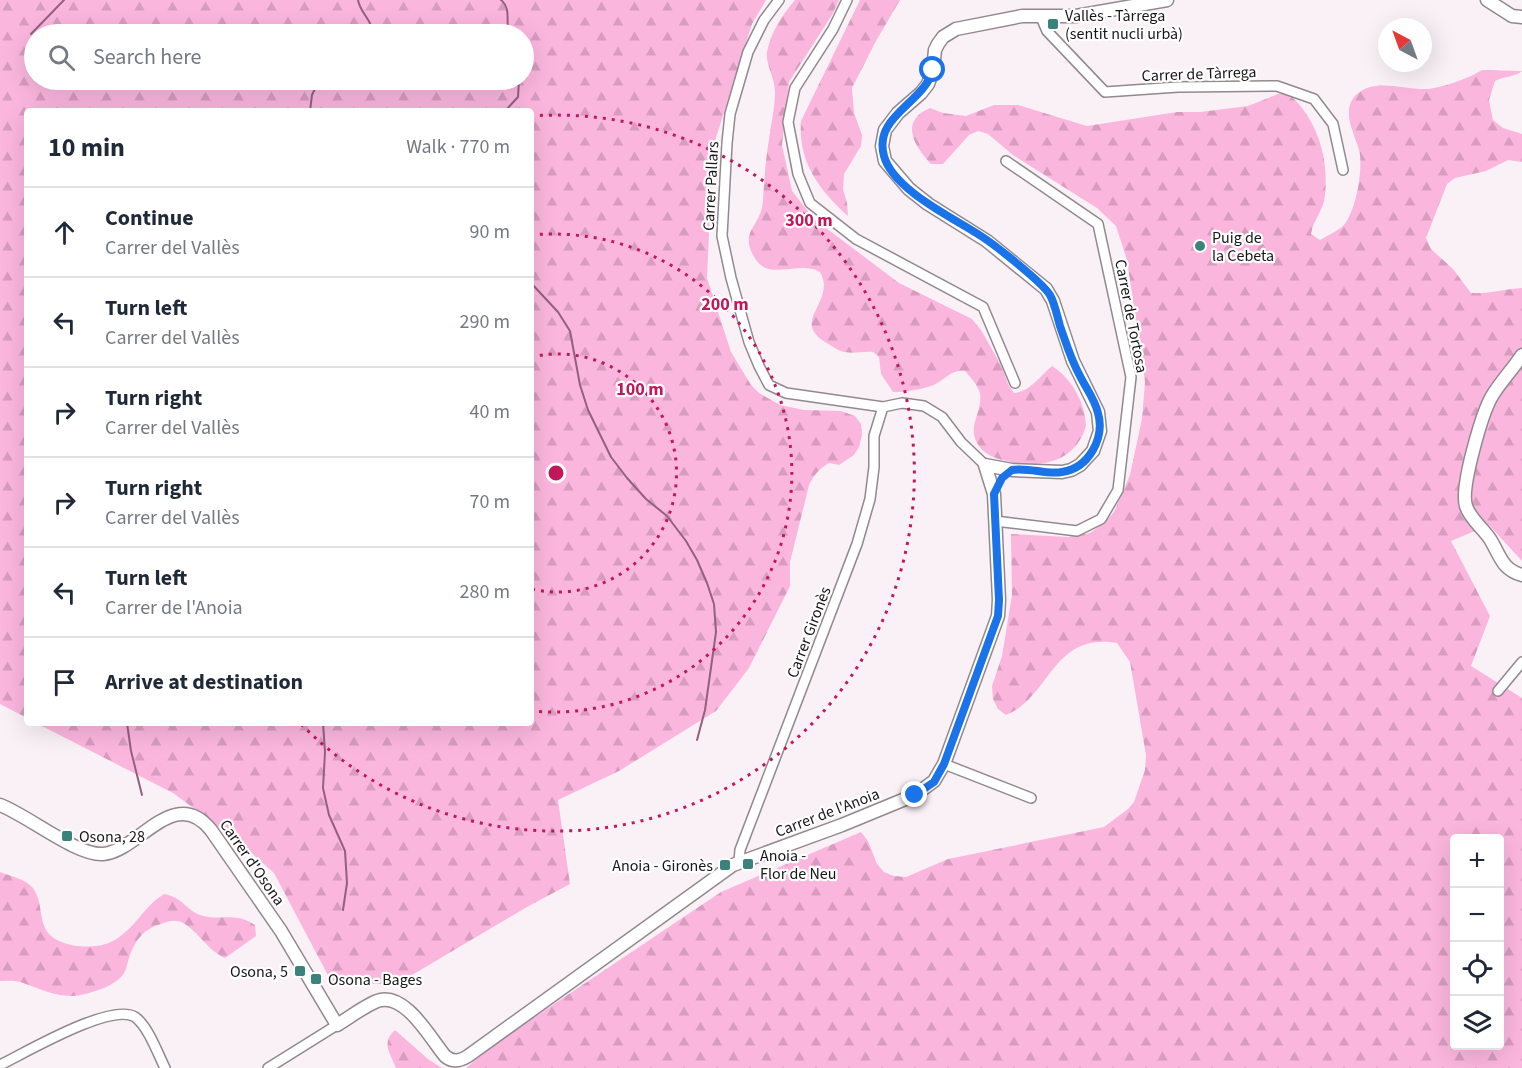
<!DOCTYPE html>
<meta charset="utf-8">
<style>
:root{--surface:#fff;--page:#f6f6f7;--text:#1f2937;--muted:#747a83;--line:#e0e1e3}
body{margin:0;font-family:"Source Sans 3",sans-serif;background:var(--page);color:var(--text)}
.controls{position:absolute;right:18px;bottom:18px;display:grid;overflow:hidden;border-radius:6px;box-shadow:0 6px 24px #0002}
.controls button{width:54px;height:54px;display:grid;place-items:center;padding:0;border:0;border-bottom:2px solid var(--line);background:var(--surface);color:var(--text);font:30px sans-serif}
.compass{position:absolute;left:1378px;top:18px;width:54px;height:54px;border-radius:50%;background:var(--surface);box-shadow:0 6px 24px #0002;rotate:319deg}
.stop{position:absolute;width:18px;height:18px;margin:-14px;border:4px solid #1a73e8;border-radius:50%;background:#fff}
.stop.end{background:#1a73e8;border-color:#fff;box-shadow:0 2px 6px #0008}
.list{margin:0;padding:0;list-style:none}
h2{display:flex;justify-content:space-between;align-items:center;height:78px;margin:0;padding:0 24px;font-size:26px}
h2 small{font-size:20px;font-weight:400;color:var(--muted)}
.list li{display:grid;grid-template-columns:39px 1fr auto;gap:18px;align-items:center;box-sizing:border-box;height:90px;padding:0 24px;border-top:2px solid var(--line)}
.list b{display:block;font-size:22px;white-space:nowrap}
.list p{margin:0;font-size:20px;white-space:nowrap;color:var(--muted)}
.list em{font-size:20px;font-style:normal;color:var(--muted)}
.icon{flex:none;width:33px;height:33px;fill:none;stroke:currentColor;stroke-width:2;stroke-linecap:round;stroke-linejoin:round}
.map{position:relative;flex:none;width:1522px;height:1068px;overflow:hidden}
.search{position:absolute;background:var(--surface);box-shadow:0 6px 24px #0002;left:24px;top:24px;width:510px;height:66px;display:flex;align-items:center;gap:15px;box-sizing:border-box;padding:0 21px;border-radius:33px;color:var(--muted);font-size:22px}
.panel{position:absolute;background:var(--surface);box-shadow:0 6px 24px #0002;left:24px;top:108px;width:510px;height:618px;border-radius:6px}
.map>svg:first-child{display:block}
.forest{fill:url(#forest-firs);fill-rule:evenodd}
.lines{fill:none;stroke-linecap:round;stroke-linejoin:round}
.stream{stroke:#92617e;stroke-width:2}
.minor-casing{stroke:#91898e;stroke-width:12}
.tertiary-casing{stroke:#91898e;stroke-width:15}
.minor{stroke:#fff;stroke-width:9}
.tertiary{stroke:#fff;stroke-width:12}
.route{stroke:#1a73e8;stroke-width:8}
.ring{fill:none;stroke:#c2185b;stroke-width:3;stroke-dasharray:3 6}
.poi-dot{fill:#3a827c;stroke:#fff;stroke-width:2}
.labels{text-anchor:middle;stroke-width:4.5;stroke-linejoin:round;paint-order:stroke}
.poi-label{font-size:16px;fill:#191618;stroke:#fff;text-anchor:start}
.street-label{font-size:16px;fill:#191618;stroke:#fff}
.centre{fill:#c2185b;stroke:#fff;stroke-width:3}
.ring-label{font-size:18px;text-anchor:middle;font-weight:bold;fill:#c2185b;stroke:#fff;stroke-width:4.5;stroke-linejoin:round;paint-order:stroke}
</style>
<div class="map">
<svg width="1522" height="1068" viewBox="0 0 1522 1068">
<defs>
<pattern id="forest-firs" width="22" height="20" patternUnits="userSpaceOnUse" patternTransform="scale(1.5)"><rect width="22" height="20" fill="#fbb6de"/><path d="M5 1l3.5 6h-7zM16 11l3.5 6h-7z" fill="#d79cbe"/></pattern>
</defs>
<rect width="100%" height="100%" fill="#faf1f6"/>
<path class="forest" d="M0 0H766L752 24 713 147 707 278 731 352 751 385 759 393 780 405 804 410 841 411 855 416 861 424 862 435 859 447 854 455 839 465 829 463C819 469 814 475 809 485L790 562V586L749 668 716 711 619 771 558 800 570 884 527 907 395 985 331 981 274 873 238 841 173 793 36 723H531V111H27V718L0 704ZM34 34H524V80H34Z
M795 0H839L832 15 789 82 782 145 792 191 814 219 899 283 972 319 981 330 1002 367 1008 384 1014 393C1030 392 1041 375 1052 366 1072 379 1085 402 1086 426 1075 463 1040 469 1007 461 996 459 983 454 977 443 967 426 983 411 980 394 978 385 971 378 965 371 950 369 944 382 931 386 919 390 905 392 893 392L881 374 879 357 873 352C864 351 854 354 845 352 838 351 831 345 825 342 790 320 837 302 820 272 800 260 771 281 756 260 737 231 761 228 763 201 764 178 766 155 770 133 772 119 775 105 775 92 775 78 765 63 767 52 771 32 782 15 795 0Z
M860 0H900L876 41 852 88 854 113 862 135 861 146 844 174 843 189 847 203 848 216C819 190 798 162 801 121Z
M1482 70 1522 71C1515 77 1504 76 1495 81L1489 100 1493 120 1503 128 1522 134V162L1508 160 1486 171 1455 178 1447 184 1426 238 1431 249 1453 269 1471 293C1489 294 1504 289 1522 288V561L1489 525 1451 541 1490 616 1471 666 1522 698V1068H466L496 1043 721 892 861 832 868 841 877 864 884 872 894 876 906 877 948 859 1104 827 1128 809 1134 802 1145 770 1146 755 1130 662 1117 643C1052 632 1050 698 1006 715L998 709 993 699 992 686 1002 656 1012 595 1011 534 1068 537 1090 533 1105 522 1114 512 1130 475 1142 419 1145 382 1127 260 1116 226 1097 208 1013 155 988 134 978 131 969 135 943 164H931C914 146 899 121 930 108L943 113 966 116 994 105H1018L1087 126 1177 112H1200L1248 106 1278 94H1289C1317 119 1329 157 1325 195 1324 210 1313 220 1311 234L1320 240C1328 235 1338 231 1344 225 1356 210 1362 174 1360 155 1357 136 1339 112 1356 95 1374 77 1404 90 1427 89 1441 88 1470 78 1482 70ZM1454 838H1500V1046H1454Z
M0 872C10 876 26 879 33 888 42 900 39 915 45 928 54 948 95 951 113 941 134 930 144 906 164 894 184 898 186 910 200 915 221 922 233 911 255 925L256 936 225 958C207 950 199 932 183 923 176 919 168 921 161 924 145 928 135 940 130 955 127 963 127 970 122 976 114 985 100 990 89 993 64 1001 46 991 23 983 16 980 7 981 0 981Z
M395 1030 428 1059 442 1068H396C390 1053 381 1043 395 1030Z"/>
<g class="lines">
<path class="stream" d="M358 0C360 13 373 20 372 34
M501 0C512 9 505 22 509 34
M31 34 64 0
M310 111 312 95 319 80
M505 111 518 97 519 80
M531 283 558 312 570 331 580 385 588 410 611 457 627 478 646 499 667 516 686 541 697 560 707 583 714 604 716 632 705 710 697 740
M127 723 131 751 142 795
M323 723 325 752 323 788 329 815 345 851 347 883 343 910"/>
<g class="minor-casing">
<path id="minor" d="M779 0 764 20 748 52 730 114 727 143 722 236 731 278 749 342 759 366 769 385 786 393 883 407 902 403 924 406 942 417 961 442 985 465
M847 0 833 29 795 88 788 122 798 174 810 203 856 239 983 307 1015 383
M1040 15 1047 31 1105 92 1178 87 1277 86 1314 99 1333 124 1343 170
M995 521 1077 531 1101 519 1118 490 1131 377 1098 224 1006 161
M1498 691 1522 662
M944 764 1031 798
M739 862 740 850 857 544 870 499 874 467V436L883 407
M0 1065C25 1053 111 1002 135 1017 148 1026 158 1054 165 1068
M268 1068 337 1025"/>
</g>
<g class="tertiary-casing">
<path id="tertiary" d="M1487 0 1512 16 1522 17
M1522 355C1513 369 1501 381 1492 396 1482 413 1460 488 1466 506 1470 519 1483 528 1490 539 1500 555 1502 570 1522 575
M985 465 1012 470 1062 472 1071 470 1080 465 1093 451 1100 431 1098 412 1073 361 1053 301 1046 289 987 241 928 204 909 189 885 161 882 146 885 130 898 113 921 93 928 84 933 70 935 50 938 44 943 37 956 29 1022 16H1076L1167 0
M0 805C27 815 77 856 103 854 139 851 174 784 211 830L281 931 337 1025C350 1017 363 1007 377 1001 405 991 430 1038 445 1056 453 1063 460 1061 468 1056L733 865 842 825 915 795 934 781 944 764 998 616 999 600 994 494 985 465"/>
</g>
<use href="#minor" class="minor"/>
<use href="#tertiary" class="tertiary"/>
</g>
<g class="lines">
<path class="route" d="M915 795 934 782 944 764 998 616 999 600 994 494 1002 478 1012 470C1029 467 1046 475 1062 472 1089 468 1105 438 1098 413 1095 400 1086 388 1080 376 1071 360 1066 343 1060 326 1057 316 1055 304 1050 295 1042 282 995 245 981 236 954 218 893 190 884 156 873 116 923 104 933 70"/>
</g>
<g class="ring">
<path d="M531 357A119 119 0 1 1 531 589"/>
<path d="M531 235A239 239 0 1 1 531 711"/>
<path d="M531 116A358 358 0 1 1 301 724"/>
</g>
<g class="poi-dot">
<rect x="1047" y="18" width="12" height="12" rx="3"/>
<circle cx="1200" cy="246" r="6"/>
<rect x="61" y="830" width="12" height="12" rx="3"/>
<rect x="742" y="858" width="12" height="12" rx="3"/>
<rect x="719" y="859" width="12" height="12" rx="3"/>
<rect x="294" y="965" width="12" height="12" rx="3"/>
<rect x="310" y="973" width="12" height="12" rx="3"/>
</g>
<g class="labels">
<g class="poi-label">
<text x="1065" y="21">Vallès - Tàrrega<tspan x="1065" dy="18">(sentit nucli urbà)</tspan></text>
<text x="1212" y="243">Puig de<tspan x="1212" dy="18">la Cebeta</tspan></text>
<text x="79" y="842">Osona, 28</text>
<text x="760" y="861">Anoia -<tspan x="760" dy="18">Flor de Neu</tspan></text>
<text x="713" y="871" text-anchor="end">Anoia - Gironès</text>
<text x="288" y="977" text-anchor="end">Osona, 5</text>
<text x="328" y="985">Osona - Bages</text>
</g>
<g class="street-label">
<text transform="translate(1199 73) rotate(-2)" y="6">Carrer de Tàrrega</text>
<text transform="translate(710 186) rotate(-87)" y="6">Carrer Pallars</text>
<text transform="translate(1132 316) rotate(79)" y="6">Carrer de Tortosa</text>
<text transform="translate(808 632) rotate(-69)" y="6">Carrer Gironès</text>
<text transform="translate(827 812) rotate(-21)" y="6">Carrer de l'Anoia</text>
<text transform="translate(253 862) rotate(55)" y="6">Carrer d'Osona</text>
</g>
</g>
<circle cx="556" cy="473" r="9" class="centre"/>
<g class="ring-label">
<text x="809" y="226">300 m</text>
<text x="725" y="310">200 m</text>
<text x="640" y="395">100 m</text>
</g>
</svg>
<div class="controls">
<button>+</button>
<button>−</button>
<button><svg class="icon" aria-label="locate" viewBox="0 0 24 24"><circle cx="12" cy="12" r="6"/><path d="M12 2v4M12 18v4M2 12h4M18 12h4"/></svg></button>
<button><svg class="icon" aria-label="layers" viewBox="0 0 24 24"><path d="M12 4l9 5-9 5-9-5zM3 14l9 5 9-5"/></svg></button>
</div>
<svg class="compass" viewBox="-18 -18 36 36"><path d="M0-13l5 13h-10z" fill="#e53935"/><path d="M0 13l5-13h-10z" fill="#747a83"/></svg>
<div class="stop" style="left:933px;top:70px"></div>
<div class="stop end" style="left:915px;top:795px"></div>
<div class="search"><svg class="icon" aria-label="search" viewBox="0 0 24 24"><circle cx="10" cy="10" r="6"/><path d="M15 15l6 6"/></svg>Search here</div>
<section class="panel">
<h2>10 min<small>Walk · 770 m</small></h2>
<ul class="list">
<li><svg class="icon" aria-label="ahead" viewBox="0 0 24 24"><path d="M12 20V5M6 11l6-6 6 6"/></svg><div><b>Continue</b><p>Carrer del Vallès</p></div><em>90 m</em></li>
<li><svg class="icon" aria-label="left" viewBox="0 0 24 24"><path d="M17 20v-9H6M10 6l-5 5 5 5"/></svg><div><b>Turn left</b><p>Carrer del Vallès</p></div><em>290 m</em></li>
<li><svg class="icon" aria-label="right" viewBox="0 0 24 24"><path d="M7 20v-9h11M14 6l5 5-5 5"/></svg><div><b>Turn right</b><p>Carrer del Vallès</p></div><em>40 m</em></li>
<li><svg class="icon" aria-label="right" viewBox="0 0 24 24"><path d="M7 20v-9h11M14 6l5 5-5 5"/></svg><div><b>Turn right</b><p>Carrer del Vallès</p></div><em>70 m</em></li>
<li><svg class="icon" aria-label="left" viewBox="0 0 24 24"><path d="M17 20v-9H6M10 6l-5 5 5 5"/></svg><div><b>Turn left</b><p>Carrer de l'Anoia</p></div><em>280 m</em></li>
<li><svg class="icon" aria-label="arrive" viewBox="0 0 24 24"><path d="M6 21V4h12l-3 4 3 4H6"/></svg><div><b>Arrive at destination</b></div></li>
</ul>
</section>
</div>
